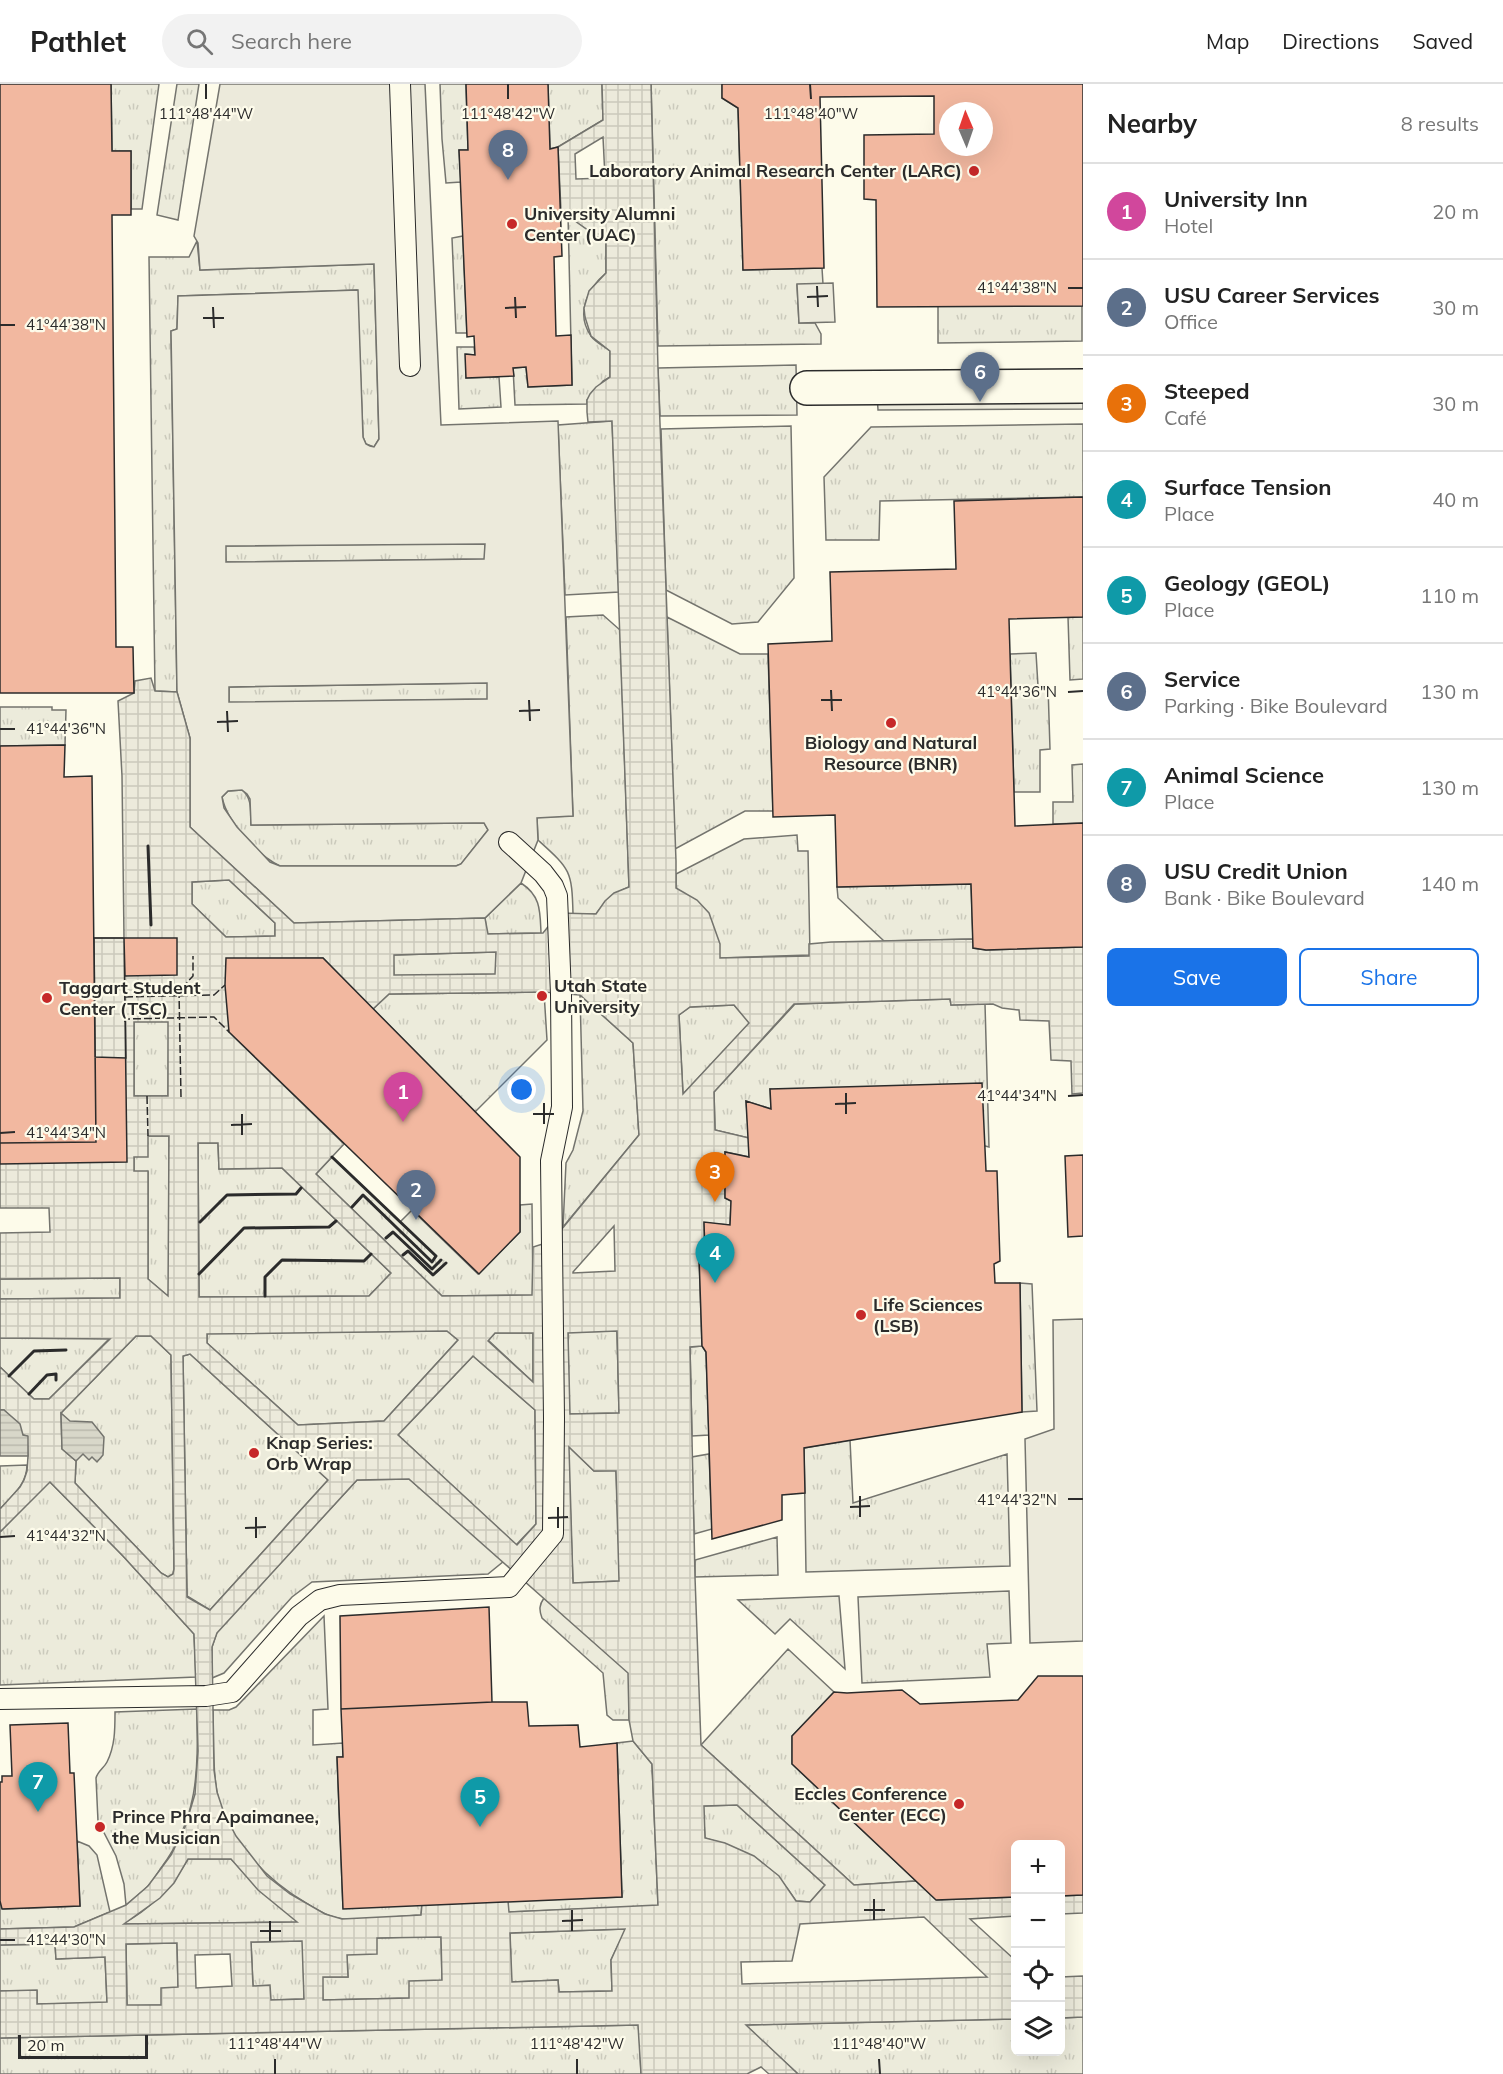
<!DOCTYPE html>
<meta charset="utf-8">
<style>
:root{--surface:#fff;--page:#f2f2f2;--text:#222;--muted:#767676;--line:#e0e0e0;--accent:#1a73e8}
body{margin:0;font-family:Mulish,sans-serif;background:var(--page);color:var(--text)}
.controls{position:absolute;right:18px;bottom:18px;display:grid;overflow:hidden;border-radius:9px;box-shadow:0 6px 24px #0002}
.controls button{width:54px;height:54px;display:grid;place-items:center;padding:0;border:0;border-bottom:2px solid var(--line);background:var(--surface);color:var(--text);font:30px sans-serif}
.compass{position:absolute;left:939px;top:18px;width:54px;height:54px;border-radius:50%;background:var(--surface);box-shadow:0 6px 24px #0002;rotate:358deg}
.scale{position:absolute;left:18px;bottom:15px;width:130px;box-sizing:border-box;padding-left:6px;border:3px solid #2b2b2b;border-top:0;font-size:16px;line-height:21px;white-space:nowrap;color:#2b2b2b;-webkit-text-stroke:4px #fdfbea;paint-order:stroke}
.you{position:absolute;left:522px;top:1006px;width:21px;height:21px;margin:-15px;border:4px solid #fff;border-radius:50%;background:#1a73e8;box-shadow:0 0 0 9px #1a73e833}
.badge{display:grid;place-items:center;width:39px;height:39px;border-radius:50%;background:var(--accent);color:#fff;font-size:20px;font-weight:700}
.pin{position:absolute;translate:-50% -50px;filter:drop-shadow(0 2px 3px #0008)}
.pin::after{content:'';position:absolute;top:32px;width:21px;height:18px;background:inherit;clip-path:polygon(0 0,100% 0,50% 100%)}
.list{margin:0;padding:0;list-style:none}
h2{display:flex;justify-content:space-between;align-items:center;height:78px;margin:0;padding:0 24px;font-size:26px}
h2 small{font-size:20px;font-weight:400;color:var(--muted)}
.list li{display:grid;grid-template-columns:39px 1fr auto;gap:18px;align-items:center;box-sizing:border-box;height:96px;padding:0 24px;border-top:2px solid var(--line)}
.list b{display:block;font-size:22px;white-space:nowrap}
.list p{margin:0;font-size:20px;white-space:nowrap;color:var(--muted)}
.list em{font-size:20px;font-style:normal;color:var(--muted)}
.actions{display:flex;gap:12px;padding:18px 24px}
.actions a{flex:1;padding:14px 0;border:2px solid var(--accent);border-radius:9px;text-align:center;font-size:21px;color:var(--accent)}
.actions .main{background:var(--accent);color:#fff}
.icon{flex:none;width:33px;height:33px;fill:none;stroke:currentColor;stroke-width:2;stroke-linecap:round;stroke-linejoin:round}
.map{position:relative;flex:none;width:1083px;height:1990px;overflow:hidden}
header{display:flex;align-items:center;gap:36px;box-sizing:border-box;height:84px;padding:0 30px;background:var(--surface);border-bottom:2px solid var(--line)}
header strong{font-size:28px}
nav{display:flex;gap:33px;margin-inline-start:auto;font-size:21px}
.search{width:420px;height:54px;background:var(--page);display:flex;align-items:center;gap:15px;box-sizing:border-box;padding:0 21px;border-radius:33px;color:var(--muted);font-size:22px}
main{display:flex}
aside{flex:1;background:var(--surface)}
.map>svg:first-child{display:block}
.grass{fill:url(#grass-tufts);stroke:#74746e;stroke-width:1.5}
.parking{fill:#eceadb;stroke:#74746e;stroke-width:1.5;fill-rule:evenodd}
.plaza{fill:url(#plaza-grid);stroke:#74746e;stroke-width:1.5;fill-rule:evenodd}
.water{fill:url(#water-rules);stroke:#74746e;stroke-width:1.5}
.building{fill:#f2b8a0;stroke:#2b2b2b;stroke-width:1.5;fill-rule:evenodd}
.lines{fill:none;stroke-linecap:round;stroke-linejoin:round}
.lane-casing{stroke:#2b2b2b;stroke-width:22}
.street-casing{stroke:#2b2b2b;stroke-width:36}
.lane{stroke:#fdfbea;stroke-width:20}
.street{stroke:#fdfbea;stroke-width:33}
.fence{stroke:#2b2b2b;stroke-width:1.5;stroke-dasharray:8 3;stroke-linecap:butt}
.wall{stroke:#2b2b2b;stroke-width:3}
.ticks{fill:none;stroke:#2b2b2b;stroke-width:2}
.poi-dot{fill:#c62828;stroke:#fdfbea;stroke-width:2}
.labels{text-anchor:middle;stroke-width:4.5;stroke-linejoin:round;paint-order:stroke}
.poi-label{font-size:18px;font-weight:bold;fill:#2b2b2b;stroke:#fdfbea;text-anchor:start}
.ticks-label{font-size:15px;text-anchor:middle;fill:#2b2b2b;stroke:#fdfbea;stroke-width:4.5;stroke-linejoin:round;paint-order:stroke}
</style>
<header>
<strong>Pathlet</strong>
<div class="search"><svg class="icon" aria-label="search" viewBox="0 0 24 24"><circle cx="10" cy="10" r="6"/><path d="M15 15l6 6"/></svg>Search here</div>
<nav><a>Map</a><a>Directions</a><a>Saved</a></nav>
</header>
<main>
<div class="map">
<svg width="1083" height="1990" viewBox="0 0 1083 1990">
<defs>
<pattern id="grass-tufts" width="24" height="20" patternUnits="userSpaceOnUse" patternTransform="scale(1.5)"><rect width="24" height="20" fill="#ecebdb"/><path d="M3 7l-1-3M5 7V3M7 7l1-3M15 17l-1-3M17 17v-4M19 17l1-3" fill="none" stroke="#cbcabc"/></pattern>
<pattern id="plaza-grid" width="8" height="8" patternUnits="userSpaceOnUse" patternTransform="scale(1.5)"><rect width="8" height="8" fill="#eceadb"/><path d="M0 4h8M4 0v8" fill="none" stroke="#cbc9bc"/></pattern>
<pattern id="water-rules" width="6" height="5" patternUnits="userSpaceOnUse" patternTransform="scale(1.5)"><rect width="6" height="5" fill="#d8d7c9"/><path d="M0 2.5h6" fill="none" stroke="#bab9ad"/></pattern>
</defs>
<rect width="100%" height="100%" fill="#fdfbea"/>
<path class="grass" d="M111 0H159L142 125H131V67H112Z
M177 0H199L178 136 157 131Z
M440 0H466L468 66H459L461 98 446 99 442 55Z
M548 0H602L603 36 558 63 550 65Z
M651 0H722V14L738 24 743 186 822 184 823 200 797 201 799 239H815L821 250V260L658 262Z
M568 131 606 159V189C588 204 575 229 591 252 595 258 604 262 610 267V293L603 297 587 316V320L515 321 513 284 526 283 528 303 572 301Z
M463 152 467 249H456L452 154Z
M197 157 200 186 374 180 379 355 374 363 366 360 363 353 357 206 178 212 177 245 171 247 177 608 155 607 149 173H189Z
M938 222H1082V257L938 259Z
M457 263H474L475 271 466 270V294L499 293 501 323 459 325Z
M796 281 797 331 660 332 658 284Z
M612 337 619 508 565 511 558 341Z
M1083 340V413L880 417 879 456H826L824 393 871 343Z
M791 342 794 494 758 538 732 540 666 506 661 345Z
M485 459V475L226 478 225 462Z
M603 531 620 546 629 803C614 809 606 816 596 830H573C572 786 570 785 538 756L537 733 573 732 566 533Z
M667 533 740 570H768L773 727H745L675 765Z
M1068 533H1083V595L1070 596Z
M1036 569 1038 602H1048L1050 665 1040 666V708H1014L1010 570Z
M488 599V615L229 619V603Z
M0 623H52V626H66L65 661 0 662Z
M1083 680V739L1053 740V718H1073L1072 681Z
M242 706C253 715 250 728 251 741L473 739H484L488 746 461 780 456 782H280C257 771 227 738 222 713L228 707Z
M797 751 798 767H808L810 871 720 874 676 804V790L744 755Z
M229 796 275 839V852L226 853 192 820V798Z
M521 799C541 812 540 827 541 849L487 850 485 834Z
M971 800 973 855 884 857 838 814 837 803Z
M496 868V890L394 892 393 871Z
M544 908 547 956 475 1028 373 925 389 910Z
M580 911 633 959 639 1051 563 1143 566 1079 573 1066 583 1027Z
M950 915 951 921 985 920 989 1063 770 1005 771 1025 746 1017 749 1054 715 1046 714 1008 795 920Z
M734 921 750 939 683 1010 679 931 690 923Z
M134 937H169L168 1012H134Z
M148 1052H169V1213L148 1195V1088H134V1072Z
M198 1059H218L219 1085 282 1084 391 1189 369 1212 199 1213Z
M332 1073 400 1138 412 1126 478 1190 520 1148V1121L532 1120 533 1211 442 1212 316 1090Z
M120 1194V1214L0 1215V1195Z
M1020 1199 1032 1200 1037 1327 1022 1328Z
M447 1247 458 1256 384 1337 298 1341 207 1259V1249Z
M617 1247 619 1329 569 1330 568 1248Z
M495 1249H533V1298L488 1256Z
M136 1252H151L171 1271 174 1485 173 1490 168 1493 161 1489 75 1399 76 1378 61 1329Z
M0 1254H110L49 1315H34L0 1283Z
M702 1262 706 1268 709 1351 692 1352 690 1263Z
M190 1270 328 1396 210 1526 187 1512 183 1272Z
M473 1272 535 1326 536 1440 516 1461 398 1351Z
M850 1356 853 1419 1007 1370 1010 1482 806 1488 804 1364Z
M568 1362 594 1387 616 1386 620 1497 573 1499Z
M709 1370 712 1445 694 1450 692 1373Z
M27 1381C27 1400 13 1411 0 1425V1382Z
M409 1395 504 1477 488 1490 312 1498 292 1513 224 1589 212 1594V1563L217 1548 357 1396Z
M49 1397 123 1472 194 1550 196 1593 0 1601V1448Z
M777 1453 778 1491 695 1493V1476Z
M1009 1507 1011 1559 987 1560 990 1593 862 1599 858 1513Z
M839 1512 845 1585 790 1535 775 1550 738 1516Z
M544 1514 629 1589V1636H613L607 1631 603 1589 542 1534C539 1526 539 1521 544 1514Z
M324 1532 328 1625 313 1626V1661L343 1659V1673H337L343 1824 422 1820 421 1831C396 1832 369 1837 344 1835 330 1834 317 1826 306 1819 266 1795 227 1756 217 1708 212 1682 214 1653 213 1626H229L236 1623Z
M788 1565 834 1608 792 1652V1680L916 1797 854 1801 701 1661Z
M197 1625C198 1687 199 1733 161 1784 157 1790 152 1798 147 1803 141 1809 133 1815 126 1821L124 1800 116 1772 98 1737 96 1694C98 1687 104 1684 107 1678 115 1662 115 1646 115 1628Z
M633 1657 652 1680 658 1822 508 1828V1817L622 1813 617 1659Z
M737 1721 825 1801 810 1818 796 1817C770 1777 749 1767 705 1754L703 1722Z
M77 1757 89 1762 97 1771 110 1828 74 1843 0 1845V1817L3 1825 80 1822Z
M188 1775H231L298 1838 122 1840C151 1825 172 1802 188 1775Z
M626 1845 611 1876 612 1907 559 1908 558 1896 511 1898 510 1849Z
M441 1852 442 1896 410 1914 323 1916 322 1893H348L347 1871 377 1854Z
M303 1857 304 1915 271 1916 253 1902 251 1858Z
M177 1859 178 1903 161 1921 127 1922 126 1860Z
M55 1860 56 1875 105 1873 107 1919 37 1920V1907H0V1861Z
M1083 1933V1990H798L745 1941 1015 1935 1016 1968H1060L1061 1934Z
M639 1941 641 1990H0V1954Z"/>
<path class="parking" d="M220 0H425L441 341 558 337 573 732 537 734 538 756 521 799 485 834 294 839 190 743V654L177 608 171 247 177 245 178 212 358 206 363 353 366 360 370 362 374 363 379 355 374 180 200 186 198 159 194 152ZM485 460 484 475 226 478V462ZM487 599V615L229 618V603ZM242 706 247 710 250 715 251 741 473 739H484L488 746 461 780 456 782H280L270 778 237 743 224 724 222 713 228 707Z
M833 199 835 238 799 239 797 200Z
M877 310H1083V325L878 326Z
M1083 1235V1557L1030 1559 1025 1355 1054 1345 1053 1236Z"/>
<path class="plaza" d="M602 0H651L658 285 676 777V804L697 816 709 829 720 860V874L809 872V860L831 858 973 855V864L986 866 1083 863V1009L1072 1010 1071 977 1051 976 1049 937 1020 936 1019 926 1002 924 993 920 951 921 950 915 794 920 714 1008 715 1046 749 1054V1073L725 1068V1114L731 1117 730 1141 704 1139 705 1171 699 1172 702 1262 690 1263 695 1493 701 1661 854 1801 916 1797 937 1816 1015 1813V1832L970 1835 1015 1876V1935L746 1941 798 1990H769L761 1983 747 1990H641L638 1941 0 1954V1907L37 1906V1920L107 1918 105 1873 56 1875 55 1860 0 1861V1845L74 1843 126 1821 148 1802 171 1771 185 1743 195 1710 198 1667 194 1550 123 1472 50 1398 0 1448V1425L20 1403 24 1396 27 1387 28 1372 27 1352 23 1351 4 1326H0V1283L34 1315H49L110 1255 0 1254V1215L120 1214V1194L0 1195V1149L50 1148 49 1124H0V1059L96 1058 94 854H124L122 692 118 617 134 609 135 597 151 594 155 607 177 608 190 654V743L294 839 485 834 488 850 543 849 559 829 596 830 605 817 614 809 629 803 612 337 588 338 587 328V316L590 310 596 303 610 293V267L591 252 585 233 584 224 589 207 606 189V159L561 127 558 63 603 36ZM603 53 605 94 576 95 575 70ZM229 796 275 839V852L226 853 192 820V798ZM496 868 495 890 394 891V871ZM323 874 373 925 389 910 544 908 580 911 633 959 639 1051 552 1157 533 1163 532 1211 442 1212 316 1090 344 1060 229 948 227 875ZM734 921 749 939 683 1010 679 931 690 923ZM134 938H168V1012H134ZM148 1052H169L168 1212 148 1195V1087H134V1073H148ZM198 1059H218L219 1085 282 1084 391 1189 369 1212 199 1213ZM614 1142 615 1187 573 1189V1188ZM447 1247 458 1256 384 1337 298 1341 207 1259V1250ZM617 1247 619 1329 570 1330 568 1249ZM495 1249H533V1298L488 1257ZM136 1252H151L171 1271 174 1485 173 1490 168 1493 161 1489 75 1399 76 1377 62 1365 61 1329ZM190 1270 328 1396 210 1526 187 1513 183 1272ZM473 1272 535 1326 536 1440 517 1461 398 1351ZM569 1363 594 1387H616L619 1497 573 1499ZM409 1395 628 1589 629 1636 633 1657 652 1680 658 1821 509 1828 508 1817 422 1820 421 1831 342 1835 325 1830 290 1810 267 1792 236 1752 224 1729 217 1708 214 1686 212 1563 217 1549 357 1396ZM737 1721 825 1801 810 1818 796 1817 779 1792 754 1772 725 1759 705 1754 704 1722ZM188 1775H231L258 1806 297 1838 124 1840 160 1814 174 1799ZM924 1833 987 1893 742 1900 741 1878 792 1877 800 1840ZM625 1845 611 1876 612 1907 559 1908 558 1896 512 1898 510 1849ZM441 1853 442 1896 409 1897V1914L323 1916V1893H348L347 1871 377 1870V1854ZM302 1857 304 1915 271 1916 270 1901 253 1902 251 1858ZM177 1859 178 1903 161 1904V1921H127L126 1860ZM230 1870 232 1902 196 1904 195 1871Z
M1083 1811V1829L1061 1830 1060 1812Z
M1083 1892V1933L1061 1934V1893Z"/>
<path class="water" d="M0 1326H4L20 1340 23 1351 28 1352V1372H0Z
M61 1329 70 1337 92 1338 104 1353 103 1371 97 1378 92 1373 89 1376 83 1370 76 1377 62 1365Z"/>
<path class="building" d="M0 0H111L112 67H131V131H112L116 563H133L134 609H0Z
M466 0H548L550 65 558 63 562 172 554 173 556 252 571 251 572 301 528 303 526 283 513 284 514 292 466 294 465 270 475 271 474 252 467 253 459 66H468Z
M722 0H1083V222L877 223 876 116 864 115V51L934 50V12L820 13 824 184 743 186 738 24 722 14ZM948 27H984V63H948Z
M1083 413V533L1009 535 1015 742 1083 739V863L986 866 973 864 971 800 837 803 835 731 773 733 768 560 832 557 830 488 956 485 954 417Z
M65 661 64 693 92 692 96 1058 0 1059V662Z
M94 854H124L127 1078 0 1080V1059L96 1058Z
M94 854H124L126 974 95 973Z
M124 854H177V891L125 892Z
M226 874H323L520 1073V1148L479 1190 229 948 225 901Z
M982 999 986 1087H997L1000 1177 994 1180 995 1199H1020L1022 1328 804 1364 805 1409 782 1411V1436L712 1455 706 1268 702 1262 699 1172 705 1171 704 1138 730 1141 731 1117 725 1114V1068L749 1073 746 1017 771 1025 770 1005Z
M1083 1071V1152L1068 1153 1065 1072Z
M489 1523 492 1618 341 1625 340 1532Z
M1038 1592H1083V1811L1060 1812V1760H1016V1813L936 1816 792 1680V1652L834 1608 847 1609 902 1606 920 1620 1018 1616Z
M492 1618H527L529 1642 578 1641 580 1663 617 1659 622 1813 343 1825 337 1673H343L341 1625Z
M68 1639 70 1689H74L80 1822 2 1825 0 1817V1698H2V1692H12L10 1641Z"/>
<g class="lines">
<g class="lane-casing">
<path id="lane" d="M400 0 410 282
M0 1615 206 1612 232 1608 299 1532 320 1516 340 1511 509 1503 553 1450 554 1334 551 1077 562 1023 561 910 557 812 553 802 543 789 509 758"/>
</g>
<g class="street-casing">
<path id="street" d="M807 304 1083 302"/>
</g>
<use href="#lane" class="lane"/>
<use href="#street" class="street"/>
<path class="fence" d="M125 913 214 911 225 901
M125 938V935L214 933 229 948
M147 1012 148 1052
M181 1013 179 907 193 892V872"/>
<path class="wall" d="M148 762 151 841
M332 1073 436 1172 432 1178 363 1111 352 1123
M200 1138 227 1111 296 1110 301 1104
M386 1154 393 1148 432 1185 441 1176
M403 1171 408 1167 433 1191 446 1179
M199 1190 244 1144 329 1143 336 1137
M265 1212V1193L282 1176 364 1177 371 1170
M9 1292 34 1267 66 1266
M29 1310 47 1291 56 1290V1296"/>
</g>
<path class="ticks" d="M206 0V15M508 0V15M810 0 811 15M817 202 818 223M1068 204H1083M515 213 516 234M807 213 828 212M213 223 214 244M505 224 526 223M203 234H224M0 241H15M831 606 832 627M1068 608 1083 607M529 616 530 637M821 616H842M227 627 228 648M519 627 540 626M217 638 238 637M0 645H15M846 1009V1030M1068 1012 1083 1011M544 1019V1040M835 1020 856 1019M242 1030V1051M533 1030H554M231 1041 252 1040M0 1049 15 1048M860 1412V1433M1068 1415H1083M558 1423V1444M850 1423 870 1422M256 1433V1454M548 1434 568 1433M245 1444 266 1443M0 1453 15 1452M874 1815V1836M572 1826V1847M864 1826H885M270 1837V1857M562 1837 583 1836M260 1847H281M0 1856H15M275 1975V1990M577 1975V1990M879 1975 880 1990"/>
<g class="poi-dot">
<circle cx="974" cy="87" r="6"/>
<circle cx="512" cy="140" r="6"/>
<circle cx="891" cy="639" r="6"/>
<circle cx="542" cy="912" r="6"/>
<circle cx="47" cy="914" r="6"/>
<circle cx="861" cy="1231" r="6"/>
<circle cx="254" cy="1369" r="6"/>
<circle cx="959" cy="1720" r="6"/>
<circle cx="100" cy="1743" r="6"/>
</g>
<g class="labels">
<g class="poi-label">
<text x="962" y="93" text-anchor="end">Laboratory Animal Research Center (LARC)</text>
<text x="524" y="136">University Alumni<tspan x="524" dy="21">Center (UAC)</tspan></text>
<text x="891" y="665" text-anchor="middle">Biology and Natural<tspan x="891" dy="21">Resource (BNR)</tspan></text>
<text x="554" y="908">Utah State<tspan x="554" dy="21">University</tspan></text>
<text x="59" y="910">Taggart Student<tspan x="59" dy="21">Center (TSC)</tspan></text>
<text x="873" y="1227">Life Sciences<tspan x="873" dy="21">(LSB)</tspan></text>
<text x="266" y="1365">Knap Series:<tspan x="266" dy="21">Orb Wrap</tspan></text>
<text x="947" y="1716" text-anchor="end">Eccles Conference<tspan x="947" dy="21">Center (ECC)</tspan></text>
<text x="112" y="1739">Prince Phra Apaimanee,<tspan x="112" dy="21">the Musician</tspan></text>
</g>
</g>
<g class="ticks-label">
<text x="206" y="35">111°48'44"W</text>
<text x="508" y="35">111°48'42"W</text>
<text x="811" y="35">111°48'40"W</text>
<text x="1017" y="209">41°44'38"N</text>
<text x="66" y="246">41°44'38"N</text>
<text x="1017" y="613">41°44'36"N</text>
<text x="66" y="650">41°44'36"N</text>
<text x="1017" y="1017">41°44'34"N</text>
<text x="66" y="1054">41°44'34"N</text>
<text x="1017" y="1421">41°44'32"N</text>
<text x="66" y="1457">41°44'32"N</text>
<text x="66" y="1861">41°44'30"N</text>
<text x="275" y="1965">111°48'44"W</text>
<text x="577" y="1965">111°48'42"W</text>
<text x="879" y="1965">111°48'40"W</text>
</g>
</svg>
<div class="controls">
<button>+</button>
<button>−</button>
<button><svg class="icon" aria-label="locate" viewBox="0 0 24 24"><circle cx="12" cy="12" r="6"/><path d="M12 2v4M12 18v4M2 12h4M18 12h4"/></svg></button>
<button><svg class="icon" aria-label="layers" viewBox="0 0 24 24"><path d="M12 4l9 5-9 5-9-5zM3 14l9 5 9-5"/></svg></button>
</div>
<svg class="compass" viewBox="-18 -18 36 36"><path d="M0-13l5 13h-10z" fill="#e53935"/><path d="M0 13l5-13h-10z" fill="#767676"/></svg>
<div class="scale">20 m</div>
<div class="you"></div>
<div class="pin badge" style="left:403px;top:1038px;background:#d1479c">1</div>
<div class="pin badge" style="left:416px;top:1136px;background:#5c6f8a">2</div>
<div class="pin badge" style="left:715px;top:1118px;background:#e8710a">3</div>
<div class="pin badge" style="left:715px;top:1199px;background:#0f9aa8">4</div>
<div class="pin badge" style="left:480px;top:1743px;background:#0f9aa8">5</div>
<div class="pin badge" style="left:980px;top:318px;background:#5c6f8a">6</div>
<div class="pin badge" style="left:38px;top:1728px;background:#0f9aa8">7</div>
<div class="pin badge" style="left:508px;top:96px;background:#5c6f8a">8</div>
</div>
<aside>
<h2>Nearby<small>8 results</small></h2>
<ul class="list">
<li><span class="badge" style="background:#d1479c">1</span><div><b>University Inn</b><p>Hotel</p></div><em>20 m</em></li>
<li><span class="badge" style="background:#5c6f8a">2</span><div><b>USU Career Services</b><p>Office</p></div><em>30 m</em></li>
<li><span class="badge" style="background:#e8710a">3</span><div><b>Steeped</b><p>Café</p></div><em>30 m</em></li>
<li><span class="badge" style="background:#0f9aa8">4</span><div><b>Surface Tension</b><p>Place</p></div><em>40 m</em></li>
<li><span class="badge" style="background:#0f9aa8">5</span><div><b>Geology (GEOL)</b><p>Place</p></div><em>110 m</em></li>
<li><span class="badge" style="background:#5c6f8a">6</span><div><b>Service</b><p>Parking · Bike Boulevard</p></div><em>130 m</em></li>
<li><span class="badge" style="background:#0f9aa8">7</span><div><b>Animal Science</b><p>Place</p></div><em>130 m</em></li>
<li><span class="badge" style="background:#5c6f8a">8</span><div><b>USU Credit Union</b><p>Bank · Bike Boulevard</p></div><em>140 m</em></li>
</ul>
<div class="actions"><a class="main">Save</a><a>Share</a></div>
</aside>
</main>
